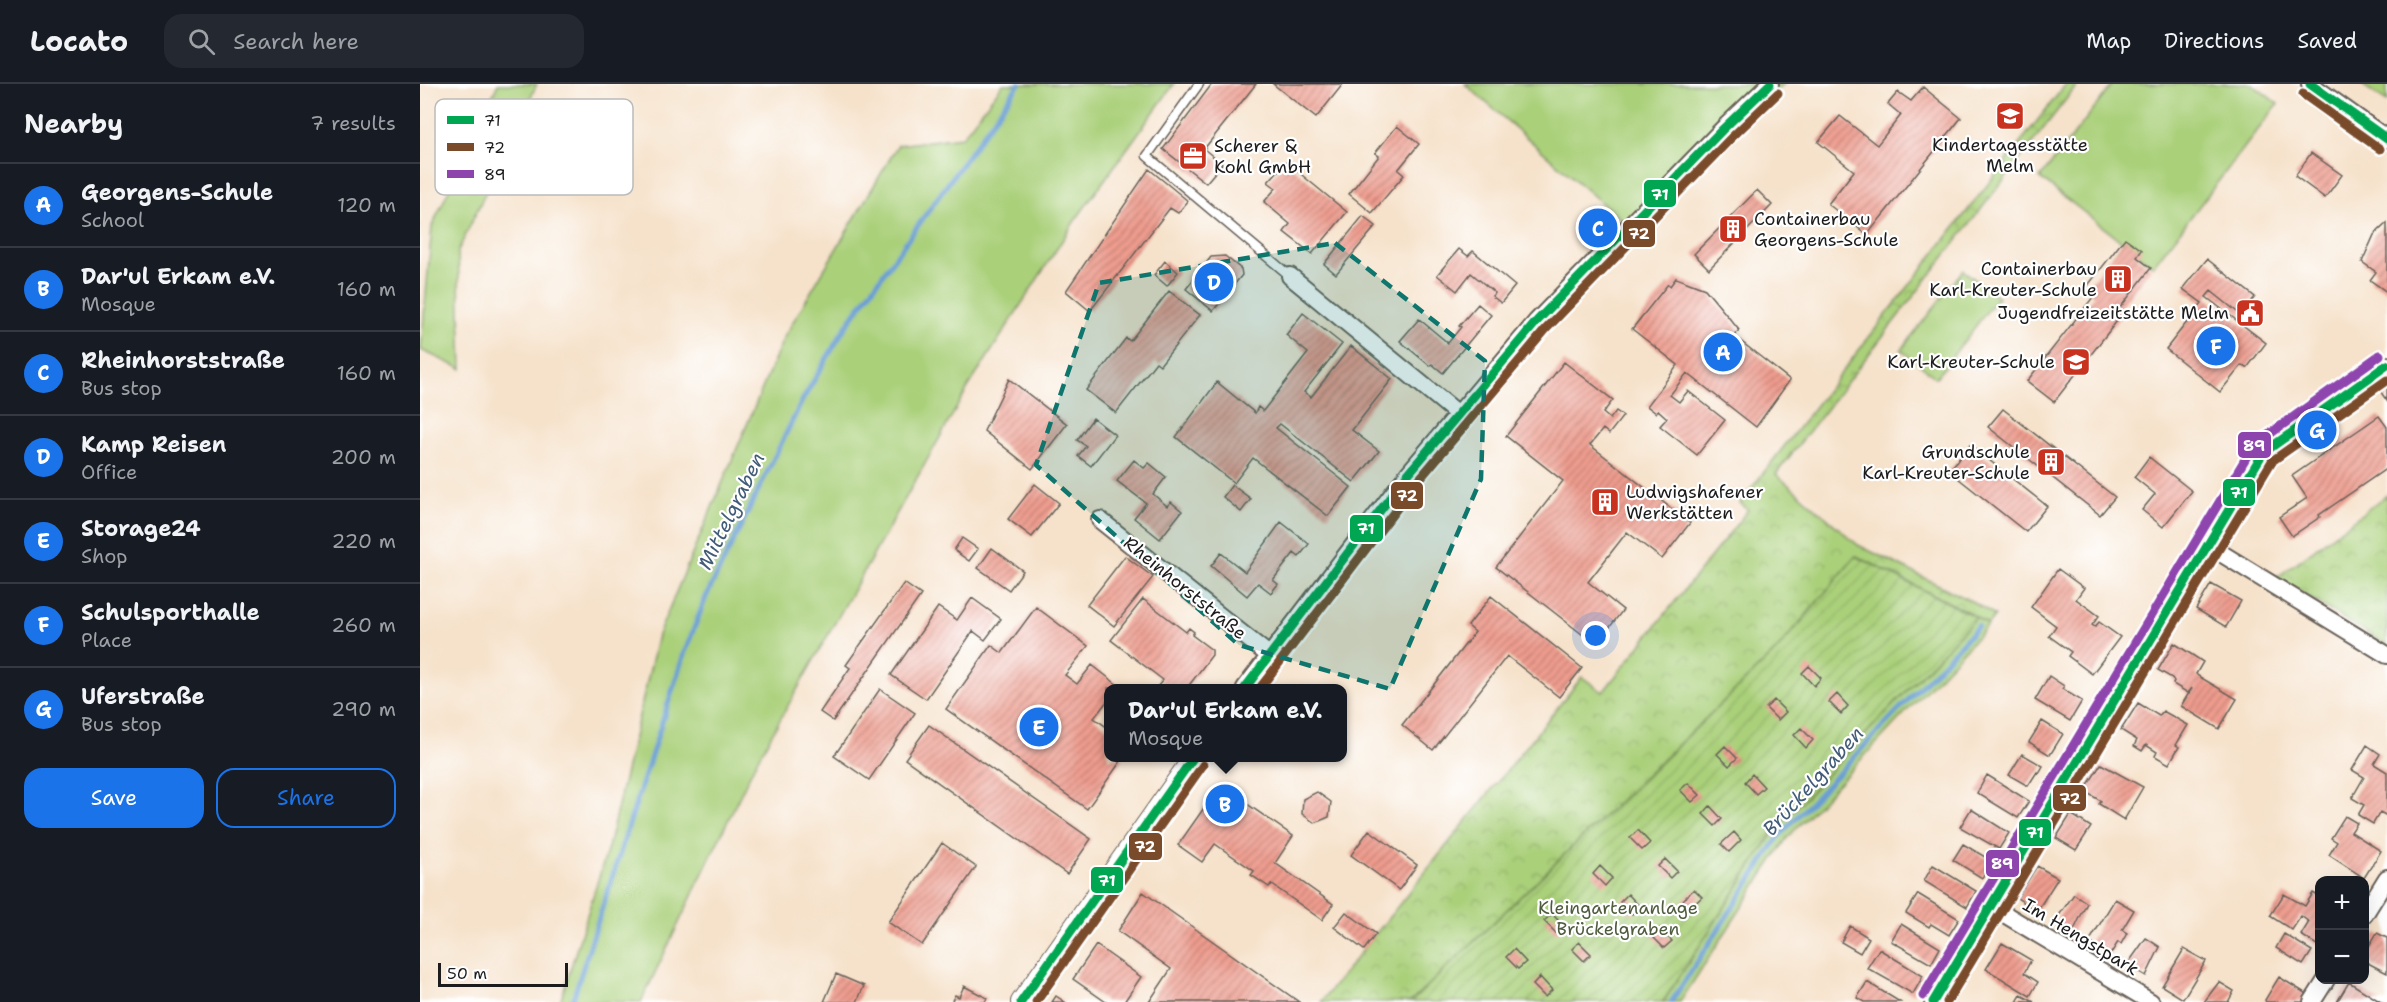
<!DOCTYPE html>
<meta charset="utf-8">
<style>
:root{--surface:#171b24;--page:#242831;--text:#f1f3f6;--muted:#9ea1a6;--line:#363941;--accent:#1a73e8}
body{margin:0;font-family:"Shantell Sans",sans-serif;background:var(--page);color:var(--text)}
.controls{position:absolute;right:18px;bottom:18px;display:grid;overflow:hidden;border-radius:12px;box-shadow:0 6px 24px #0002}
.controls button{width:54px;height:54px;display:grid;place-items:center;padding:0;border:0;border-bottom:2px solid var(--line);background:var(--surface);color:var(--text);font:30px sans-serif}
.scale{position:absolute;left:18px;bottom:15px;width:130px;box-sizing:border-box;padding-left:6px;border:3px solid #1c1c1c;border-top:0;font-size:16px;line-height:21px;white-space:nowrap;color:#1c1c1c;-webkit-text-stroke:4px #fff;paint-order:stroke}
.you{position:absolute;left:1176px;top:552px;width:21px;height:21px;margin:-15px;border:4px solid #fff;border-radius:50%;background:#1a73e8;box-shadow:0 0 0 9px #1a73e833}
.badge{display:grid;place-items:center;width:39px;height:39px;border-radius:50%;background:var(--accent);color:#fff;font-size:20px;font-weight:700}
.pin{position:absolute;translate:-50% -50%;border:3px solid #fff;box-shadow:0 2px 6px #0006}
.popup{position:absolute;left:684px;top:600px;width:243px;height:78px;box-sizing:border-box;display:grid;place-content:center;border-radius:12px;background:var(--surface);filter:drop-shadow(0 2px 4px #0005);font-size:20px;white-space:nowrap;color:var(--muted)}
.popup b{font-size:22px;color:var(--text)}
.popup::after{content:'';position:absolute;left:50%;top:100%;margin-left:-12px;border:12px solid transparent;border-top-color:var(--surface)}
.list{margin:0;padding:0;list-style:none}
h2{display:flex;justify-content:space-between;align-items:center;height:78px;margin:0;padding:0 24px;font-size:26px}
h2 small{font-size:20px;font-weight:400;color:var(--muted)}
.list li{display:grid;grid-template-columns:39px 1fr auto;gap:18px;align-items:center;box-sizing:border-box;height:84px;padding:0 24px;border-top:2px solid var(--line)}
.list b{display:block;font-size:22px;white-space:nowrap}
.list p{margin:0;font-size:20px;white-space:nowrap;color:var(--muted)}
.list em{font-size:20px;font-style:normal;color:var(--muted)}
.actions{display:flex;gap:12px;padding:18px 24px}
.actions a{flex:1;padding:14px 0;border:2px solid var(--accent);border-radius:18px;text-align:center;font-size:21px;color:var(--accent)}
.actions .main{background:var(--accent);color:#fff}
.icon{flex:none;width:33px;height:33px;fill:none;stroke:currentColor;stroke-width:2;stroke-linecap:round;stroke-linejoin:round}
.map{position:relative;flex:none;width:1967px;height:918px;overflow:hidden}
header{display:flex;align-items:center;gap:36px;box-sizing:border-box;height:84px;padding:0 30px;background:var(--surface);border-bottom:2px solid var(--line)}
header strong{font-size:28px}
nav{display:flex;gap:33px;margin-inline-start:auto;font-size:21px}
.search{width:420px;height:54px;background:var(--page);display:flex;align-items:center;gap:15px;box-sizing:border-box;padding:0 21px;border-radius:18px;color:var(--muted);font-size:22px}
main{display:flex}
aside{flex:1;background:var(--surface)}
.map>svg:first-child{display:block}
.grass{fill:#aad07a;stroke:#63764b;stroke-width:1.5}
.park{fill:url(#park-crowns);stroke:#63764b;stroke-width:1.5}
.garden{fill:url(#garden-furrows);stroke:#63764b;stroke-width:1.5}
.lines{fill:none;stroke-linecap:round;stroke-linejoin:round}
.stream{stroke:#699dd4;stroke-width:5}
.building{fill:url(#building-hatch)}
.service-casing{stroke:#686159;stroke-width:11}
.minor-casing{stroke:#686159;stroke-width:20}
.tertiary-casing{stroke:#686159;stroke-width:22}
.service{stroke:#fff;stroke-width:8}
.minor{stroke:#fff;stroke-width:16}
.tertiary{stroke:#fff;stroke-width:20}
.bus-1-casing{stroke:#fff;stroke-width:14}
.bus-2-casing{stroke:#fff;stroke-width:14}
.bus-3-casing{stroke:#fff;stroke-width:14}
.bus-1{stroke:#00a651;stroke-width:9}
.bus-2{stroke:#7a4b2a;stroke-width:9}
.bus-3{stroke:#8e44ad;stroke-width:9}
.marked{fill:#0f766e;fill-opacity:0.2;stroke:#0f766e;stroke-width:4.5;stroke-dasharray:12 8;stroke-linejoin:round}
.labels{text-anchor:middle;stroke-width:4.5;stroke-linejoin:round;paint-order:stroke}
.poi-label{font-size:18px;fill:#1c1c1c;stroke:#fff;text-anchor:end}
.street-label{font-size:18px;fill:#1c1c1c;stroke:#fff}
.park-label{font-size:18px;fill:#4e5b3d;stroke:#fff}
.water-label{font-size:20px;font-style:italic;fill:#425c78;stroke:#fff}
.key{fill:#fff;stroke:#bbb;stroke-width:1.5}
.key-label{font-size:16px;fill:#1c1c1c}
.line-badge{stroke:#fff;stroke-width:2}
.badge-label{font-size:16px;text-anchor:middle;font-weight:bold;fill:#fff}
</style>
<header>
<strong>Locato</strong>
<div class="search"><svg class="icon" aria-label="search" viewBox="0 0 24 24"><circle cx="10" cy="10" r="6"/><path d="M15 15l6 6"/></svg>Search here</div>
<nav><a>Map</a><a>Directions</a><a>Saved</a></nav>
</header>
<main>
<aside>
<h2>Nearby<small>7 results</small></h2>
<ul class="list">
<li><span class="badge">A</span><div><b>Georgens-Schule</b><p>School</p></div><em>120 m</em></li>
<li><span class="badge">B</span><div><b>Dar'ul Erkam e.V.</b><p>Mosque</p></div><em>160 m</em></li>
<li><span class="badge">C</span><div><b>Rheinhorststraße</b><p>Bus stop</p></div><em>160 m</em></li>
<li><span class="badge">D</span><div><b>Kamp Reisen</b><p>Office</p></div><em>200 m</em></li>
<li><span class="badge">E</span><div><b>Storage24</b><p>Shop</p></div><em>220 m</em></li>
<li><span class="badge">F</span><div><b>Schulsporthalle</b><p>Place</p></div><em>260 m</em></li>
<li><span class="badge">G</span><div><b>Uferstraße</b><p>Bus stop</p></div><em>290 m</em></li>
</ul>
<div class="actions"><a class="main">Save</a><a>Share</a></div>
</aside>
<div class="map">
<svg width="1967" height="918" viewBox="0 0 1967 918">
<defs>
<pattern id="park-crowns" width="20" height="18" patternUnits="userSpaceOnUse" patternTransform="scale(1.5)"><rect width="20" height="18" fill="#aad07a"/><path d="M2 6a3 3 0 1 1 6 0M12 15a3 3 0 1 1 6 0" fill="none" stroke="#92b269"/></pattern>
<pattern id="garden-furrows" width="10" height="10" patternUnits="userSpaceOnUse" patternTransform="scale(1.5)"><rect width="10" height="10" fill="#aad07a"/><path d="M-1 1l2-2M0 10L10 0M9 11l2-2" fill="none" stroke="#92b269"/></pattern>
<pattern id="building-hatch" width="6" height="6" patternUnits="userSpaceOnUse" patternTransform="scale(1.5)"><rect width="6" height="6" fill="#ee9c8e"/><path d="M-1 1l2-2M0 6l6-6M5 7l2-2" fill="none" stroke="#c07e73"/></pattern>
</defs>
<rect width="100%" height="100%" fill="#fff"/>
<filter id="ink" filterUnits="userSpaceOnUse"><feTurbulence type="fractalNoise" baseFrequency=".0167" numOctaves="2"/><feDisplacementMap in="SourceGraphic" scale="12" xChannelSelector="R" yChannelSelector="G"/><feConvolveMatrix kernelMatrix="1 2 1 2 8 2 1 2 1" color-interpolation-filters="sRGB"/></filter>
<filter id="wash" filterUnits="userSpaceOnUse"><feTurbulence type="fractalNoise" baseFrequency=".008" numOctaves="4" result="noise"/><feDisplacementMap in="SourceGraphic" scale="24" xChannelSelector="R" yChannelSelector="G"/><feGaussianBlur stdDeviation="1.35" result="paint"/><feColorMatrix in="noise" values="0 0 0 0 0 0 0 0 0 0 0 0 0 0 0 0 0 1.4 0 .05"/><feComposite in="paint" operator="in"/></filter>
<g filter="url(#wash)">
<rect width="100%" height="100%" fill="#f6e2cb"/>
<path class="grass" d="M78 0H117L38 167 42 285 1 266 12 142Z
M583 0H754L654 138 549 302 335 680 221 918H140L188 764 238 551 364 253 478 61 542 53Z
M1045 0H1364L1307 53 1215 148Z
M1693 0H1832L1858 20 1733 182 1620 94Z
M1941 0H1967V18Z
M1543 186 1578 213 1516 294 1481 266Z
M1556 533 1568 541 1367 754 1260 918H1243L1354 747Z"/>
<path class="park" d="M1646 0H1658L1356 390 1438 461 1553 518 1575 532 1568 541 1548 528 1436 472 1356 567 991 918H901L1162 593 1183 608 1328 426 1320 419Z
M1967 411V561L1856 494Z"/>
<path class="garden" d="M1436 472 1556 533 1354 747 1243 918H991L1356 567Z"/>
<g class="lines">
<path class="stream" d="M152 918 263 573 286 513 382 317 424 245 599 0
M1251 918 1360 751 1558 542"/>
</g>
<g id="blocks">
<path class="building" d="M792 0H836L784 65 802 80 786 99 743 65Z
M853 0H923L896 34Z
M1503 3 1541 34 1447 151 1408 120 1434 87 1398 58 1420 32 1457 61 1481 31 1468 20 1478 8 1491 17Z
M977 42 999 60 978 86 984 91 952 129 929 110 959 72 955 69Z
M1891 69 1922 91 1905 114 1875 92Z
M866 78 927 128 892 170 864 148 870 140 844 118 856 104 848 98Z
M729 85 768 117 758 129 750 124 670 227 646 207Z
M1337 106 1352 121 1289 185 1274 170Z
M943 132 956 142 916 190 904 180Z
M1967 139V208L1950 196 1956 188 1942 178 1954 151Z
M1705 154 1722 166 1717 173 1731 184 1696 229 1700 233 1634 318 1607 297 1674 212 1665 205Z
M1039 165 1048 172 1053 167 1095 202 1081 219 1072 212 1075 209 1051 189 1037 207 1017 191Z
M805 172 821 185 822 191 793 227 766 205 791 173Z
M1787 175 1835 213 1821 231 1791 207 1786 213 1846 259 1827 284 1822 281 1800 308 1746 265 1782 219 1763 205Z
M745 177 758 188 747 202 734 191Z
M1256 194 1285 205 1319 246 1314 252 1370 296 1336 343 1267 289 1250 311 1259 318 1268 307 1305 336 1277 371 1240 342 1247 334 1238 326 1236 329 1227 322 1258 281 1212 245 1248 200 1250 202Z
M749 207 780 231 740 281 736 278 696 329 666 306 706 254 710 257Z
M1058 220 1071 231 1023 289 1012 280 1010 282 980 257 999 235 1028 259 1041 243 1039 242Z
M883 229 922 260 884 308 891 313 931 262 972 295 932 346 959 367 934 398 860 340 856 344 931 403 908 432 833 374 814 399 756 353 797 298 835 329 838 323 843 327 888 269 866 251Z
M1144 278 1193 316 1183 329 1190 335 1196 327 1203 332 1189 350 1183 345 1170 361 1270 439 1242 475 1207 448 1168 498 1203 526 1176 561 1076 483 1143 397 1086 352Z
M589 295 647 340 612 385 564 347Z
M1967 302V317L1960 307Z
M1583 325 1695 413 1680 431 1568 343Z
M1959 332 1967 343V384L1899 431 1900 433 1872 452 1859 433 1887 414 1872 392Z
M673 334 695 351 671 382 658 372 666 362 657 356Z
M1550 361 1627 422 1606 448 1529 387Z
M1729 373 1772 407 1743 443 1722 426 1735 410 1714 393Z
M714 376 724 384 729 379 746 393 733 410 747 422 751 418 762 427 740 455 714 434 726 419 697 397Z
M615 400 639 419 612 453 588 435Z
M812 401 831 415 821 428 803 413Z
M861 438 889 460 879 473 874 469 853 496 858 500 851 509 838 499 827 512 791 482 801 469 825 488Z
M542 454 558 465 549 477 534 466Z
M572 464 603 487 589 506 558 484Z
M705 472 733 493 694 542 667 521Z
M1638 485 1664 504 1656 515 1679 532 1672 541 1675 543 1679 538 1700 553 1672 590 1648 572 1651 568 1629 552 1636 542 1611 523Z
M484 499 501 511 413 637 400 628 430 584 426 581Z
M1791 500 1821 517 1806 543 1776 525Z
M1071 512 1162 584 1139 613 1087 572 1013 666 982 641 1055 548 1048 542Z
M552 514 581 535 565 556 553 547 506 615 471 591 518 523 537 536Z
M723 515 766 548 769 544 774 548 772 551 792 566V571L767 604H736L743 596 691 556Z
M616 523 668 562 645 591 657 600 672 581 699 602 697 604H688V616L674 634 688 644V674H703L667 725 526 625 571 561 582 569Z
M1754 559 1783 578 1776 590 1778 592 1817 615 1799 645 1761 622 1772 604 1768 609 1753 600 1754 597 1752 594 1738 586Z
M1389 582 1401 594 1394 602 1382 589Z
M1629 592 1644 602 1642 605 1662 617 1650 637 1615 616Z
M460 605 495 629 449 696 414 672Z
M1417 610 1428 622 1421 630 1409 618Z
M1354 616 1366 628 1358 636 1346 624Z
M1718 619 1739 632 1743 627 1768 641 1756 661 1759 663 1749 680 1735 672 1737 668 1726 661 1722 667 1714 662 1717 656 1701 646Z
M1622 637 1643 650 1630 671 1609 658Z
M509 641 671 755 647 790 485 675Z
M1381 644 1393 656 1386 664 1374 651Z
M1947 661 1960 670 1954 680 1967 688V732L1960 728 1953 740 1938 731 1944 721 1932 714 1944 693 1932 686Z
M1305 662 1317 674 1309 682 1297 670Z
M1602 670 1623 682 1619 689 1617 688 1608 702 1589 691Z
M1681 680 1723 703 1704 736 1679 720 1681 717 1664 707Z
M1332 690 1344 703 1336 710 1325 698Z
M1567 691 1609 717 1598 734 1557 709Z
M1268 699 1280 711 1272 718 1260 706Z
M800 701 873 752 855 779 913 820 902 836 851 800 849 803 831 791 834 787 795 760 782 778 758 761Z
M897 708 911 718 909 733 895 739 882 730 883 715Z
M1290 722 1302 735 1295 742 1283 730Z
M1551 725 1589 749 1579 765 1540 743Z
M1651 730 1671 743 1656 766 1636 754Z
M1925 732 1937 739 1931 748 1961 767 1944 794 1909 771 1917 758 1911 754Z
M949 746 997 781 979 806 931 771Z
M1218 746 1230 759 1222 766 1210 754Z
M1314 748 1321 756 1309 768 1301 760Z
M522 759 556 783 502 861 468 838Z
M1543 760 1572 777 1562 794 1533 776Z
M1245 775 1257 787 1250 794 1238 782Z
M1513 781 1556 807 1547 823 1504 797Z
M1180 782 1192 794 1185 802 1173 790Z
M1617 782 1638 794 1617 827 1597 814Z
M1274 805 1282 813 1269 825 1262 817Z
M723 808 879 918H729L751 885 698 847Z
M1893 809 1900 813V863L1881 851 1889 838 1881 832 1872 846 1850 832 1864 810 1885 822Z
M1208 810 1220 823 1212 830 1200 818Z
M1498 810 1539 835 1529 851 1511 840 1509 843 1486 829Z
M1654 810 1667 819 1653 848 1635 837Z
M1695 815 1714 826 1702 846 1707 849 1701 860 1698 858 1690 871 1669 858Z
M926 828 956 850 944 866 914 843Z
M1132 830 1144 842 1136 849 1124 837Z
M1481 840 1520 864 1511 880 1471 857Z
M1430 842 1449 854 1440 869 1421 858Z
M1240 844 1252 857 1244 864 1232 852Z
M1957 849 1967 854V889L1944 877V870Z
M1864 850 1892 867 1883 881 1856 864Z
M1726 854 1740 863 1726 892 1707 881Z
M1159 858 1171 870 1164 877 1152 865Z
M1582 859 1611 876 1604 889 1618 898 1610 912 1566 885Z
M676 861 721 893 704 918H686L653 895Z
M1094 865 1106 878 1098 885 1086 873Z
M1459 865 1503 892 1493 910 1447 884Z
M1764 865 1786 877 1763 915 1742 902Z
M416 890 444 902 437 918H404Z
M1120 893 1132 906 1125 913 1113 901Z
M1859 893 1890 912 1886 918H1846L1845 916Z
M1447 898 1480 918H1444L1437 914Z
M1799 898 1814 907 1808 918H1784Z
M1929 898 1961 918H1917Z
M544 902 567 914 565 918H531L535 911 539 913Z
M1601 911 1614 918H1597Z
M636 912 645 918H632Z"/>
</g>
</g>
<g filter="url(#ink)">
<use href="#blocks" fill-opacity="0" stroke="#686159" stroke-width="1.5"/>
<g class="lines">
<g class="service-casing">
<path id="service" d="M779 0 727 72 870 192"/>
</g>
<g class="minor-casing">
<path id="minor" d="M1890 0 1967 55
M870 192 1038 330
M680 436 850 572
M1786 460 1967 571
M825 604 988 390 1117 237 1302 46 1350 0
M1571 822 1731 918
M1944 831 1967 794
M1513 918 1843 369 1967 281
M1892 918 1906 896"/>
</g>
<g class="tertiary-casing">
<path id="tertiary" d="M601 918 773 674"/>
</g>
<use href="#service" class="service"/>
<use href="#minor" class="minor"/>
<use href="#tertiary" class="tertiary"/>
<g class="bus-1-casing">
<path id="bus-1" d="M1890 0 1967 55
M825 604 988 390 1117 237 1302 46 1350 0
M601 918 773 674
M1513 918 1843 369 1967 281"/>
</g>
<g class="bus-2-casing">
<path id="bus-2" d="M1883 10 1960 65
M840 604 997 398 1126 245 1310 55 1358 9
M616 918 783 681
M1527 918 1852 377 1967 296"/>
</g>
<g class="bus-3-casing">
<path id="bus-3" d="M1503 912 1833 362 1960 271"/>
</g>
<use href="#bus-1" class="bus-1"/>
<use href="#bus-2" class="bus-2"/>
<use href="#bus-3" class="bus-3"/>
</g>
</g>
<path class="marked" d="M915 159 1065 277 1061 395 970 605 819 561 616 381 679 199Z"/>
<defs>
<g id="school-square" transform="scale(1.5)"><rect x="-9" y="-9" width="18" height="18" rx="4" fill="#c8321e" stroke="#fff"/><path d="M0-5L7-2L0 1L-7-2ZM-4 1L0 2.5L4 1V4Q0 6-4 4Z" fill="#fff"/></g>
<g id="office-square" transform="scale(1.5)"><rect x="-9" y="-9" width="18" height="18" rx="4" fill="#c8321e" stroke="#fff"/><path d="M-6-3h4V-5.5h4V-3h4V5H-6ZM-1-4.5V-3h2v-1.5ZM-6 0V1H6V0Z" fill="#fff"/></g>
<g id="building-square" transform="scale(1.5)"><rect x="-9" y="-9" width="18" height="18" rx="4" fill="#c8321e" stroke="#fff"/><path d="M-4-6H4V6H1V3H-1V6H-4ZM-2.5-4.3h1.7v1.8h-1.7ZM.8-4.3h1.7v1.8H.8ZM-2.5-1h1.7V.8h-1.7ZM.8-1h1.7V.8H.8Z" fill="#fff"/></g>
<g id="civic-square" transform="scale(1.5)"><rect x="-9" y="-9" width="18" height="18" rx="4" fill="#c8321e" stroke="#fff"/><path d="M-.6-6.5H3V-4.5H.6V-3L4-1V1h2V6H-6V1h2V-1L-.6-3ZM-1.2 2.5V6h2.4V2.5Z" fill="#fff"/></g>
</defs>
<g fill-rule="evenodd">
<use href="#school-square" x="1590" y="32"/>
<use href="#office-square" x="773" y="72"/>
<use href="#building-square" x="1313" y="145"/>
<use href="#building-square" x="1698" y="195"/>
<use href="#civic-square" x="1830" y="229"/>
<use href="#school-square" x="1656" y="278"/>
<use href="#building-square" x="1631" y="378"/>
<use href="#building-square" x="1185" y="418"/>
</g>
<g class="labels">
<g class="poi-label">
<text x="1590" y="67" text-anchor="middle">Kindertagesstätte<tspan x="1590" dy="21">Melm</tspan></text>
<text x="794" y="68" text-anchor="start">Scherer &amp;<tspan x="794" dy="21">Kohl GmbH</tspan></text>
<text x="1334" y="141" text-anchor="start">Containerbau<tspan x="1334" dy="21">Georgens-Schule</tspan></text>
<text x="1677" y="191">Containerbau<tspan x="1677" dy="21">Karl-Kreuter-Schule</tspan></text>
<text x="1809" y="235">Jugendfreizeitstätte Melm</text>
<text x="1635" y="284">Karl-Kreuter-Schule</text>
<text x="1610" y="374">Grundschule<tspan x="1610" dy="21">Karl-Kreuter-Schule</tspan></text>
<text x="1206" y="414" text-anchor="start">Ludwigshafener<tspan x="1206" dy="21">Werkstätten</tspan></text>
</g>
<g class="street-label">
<text transform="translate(765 504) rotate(39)" y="6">Rheinhorststraße</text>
<text transform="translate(1661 853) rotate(31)" y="6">Im Hengstpark</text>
</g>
<g class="park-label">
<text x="1198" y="830">Kleingartenanlage<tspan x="1198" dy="21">Brückelgraben</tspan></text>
</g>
<g class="water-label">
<text transform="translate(311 427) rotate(-64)" y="7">Mittelgraben</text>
<text transform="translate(1393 697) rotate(-48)" y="7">Brückelgraben</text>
</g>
</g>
<rect x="15" y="15" width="198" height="96" rx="9" class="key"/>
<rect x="27" y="32" width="27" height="8" fill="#00a651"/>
<rect x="27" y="59" width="27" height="8" fill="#7a4b2a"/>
<rect x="27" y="86" width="27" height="8" fill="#8e44ad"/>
<g class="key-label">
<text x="64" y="42">71</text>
<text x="64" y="69">72</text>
<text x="64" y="96">89</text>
</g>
<g class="line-badge">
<rect x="1223" y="95" width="34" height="29" rx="6" fill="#00a651"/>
<rect x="1202" y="135" width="34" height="29" rx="6" fill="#7a4b2a"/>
<rect x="1817" y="347" width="35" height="28" rx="6" fill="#8e44ad"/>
<rect x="1802" y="394" width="34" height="29" rx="6" fill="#00a651"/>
<rect x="970" y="397" width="34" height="29" rx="6" fill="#7a4b2a"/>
<rect x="929" y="430" width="35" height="29" rx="6" fill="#00a651"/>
<rect x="1632" y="700" width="35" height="28" rx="6" fill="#7a4b2a"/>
<rect x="1598" y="734" width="34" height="29" rx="6" fill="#00a651"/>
<rect x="708" y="748" width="35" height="29" rx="6" fill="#7a4b2a"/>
<rect x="1565" y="765" width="35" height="29" rx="6" fill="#8e44ad"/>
<rect x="670" y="782" width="34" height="28" rx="6" fill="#00a651"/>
</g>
<g class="badge-label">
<text x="1240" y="116">71</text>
<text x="1219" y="155">72</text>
<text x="1834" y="367">89</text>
<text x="1819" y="414">71</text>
<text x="987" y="417">72</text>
<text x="946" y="450">71</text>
<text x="1650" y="720">72</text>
<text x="1615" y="754">71</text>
<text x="725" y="768">72</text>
<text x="1582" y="785">89</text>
<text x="687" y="802">71</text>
</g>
</svg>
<div class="controls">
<button>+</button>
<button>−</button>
</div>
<div class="scale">50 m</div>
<div class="you"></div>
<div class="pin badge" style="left:1303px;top:268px">A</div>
<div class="pin badge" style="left:805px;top:720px">B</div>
<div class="popup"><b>Dar'ul Erkam e.V.</b>Mosque</div>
<div class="pin badge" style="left:1178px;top:144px">C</div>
<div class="pin badge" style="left:794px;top:198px">D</div>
<div class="pin badge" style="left:619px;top:643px">E</div>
<div class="pin badge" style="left:1796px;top:262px">F</div>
<div class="pin badge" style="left:1897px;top:346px">G</div>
</div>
</main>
